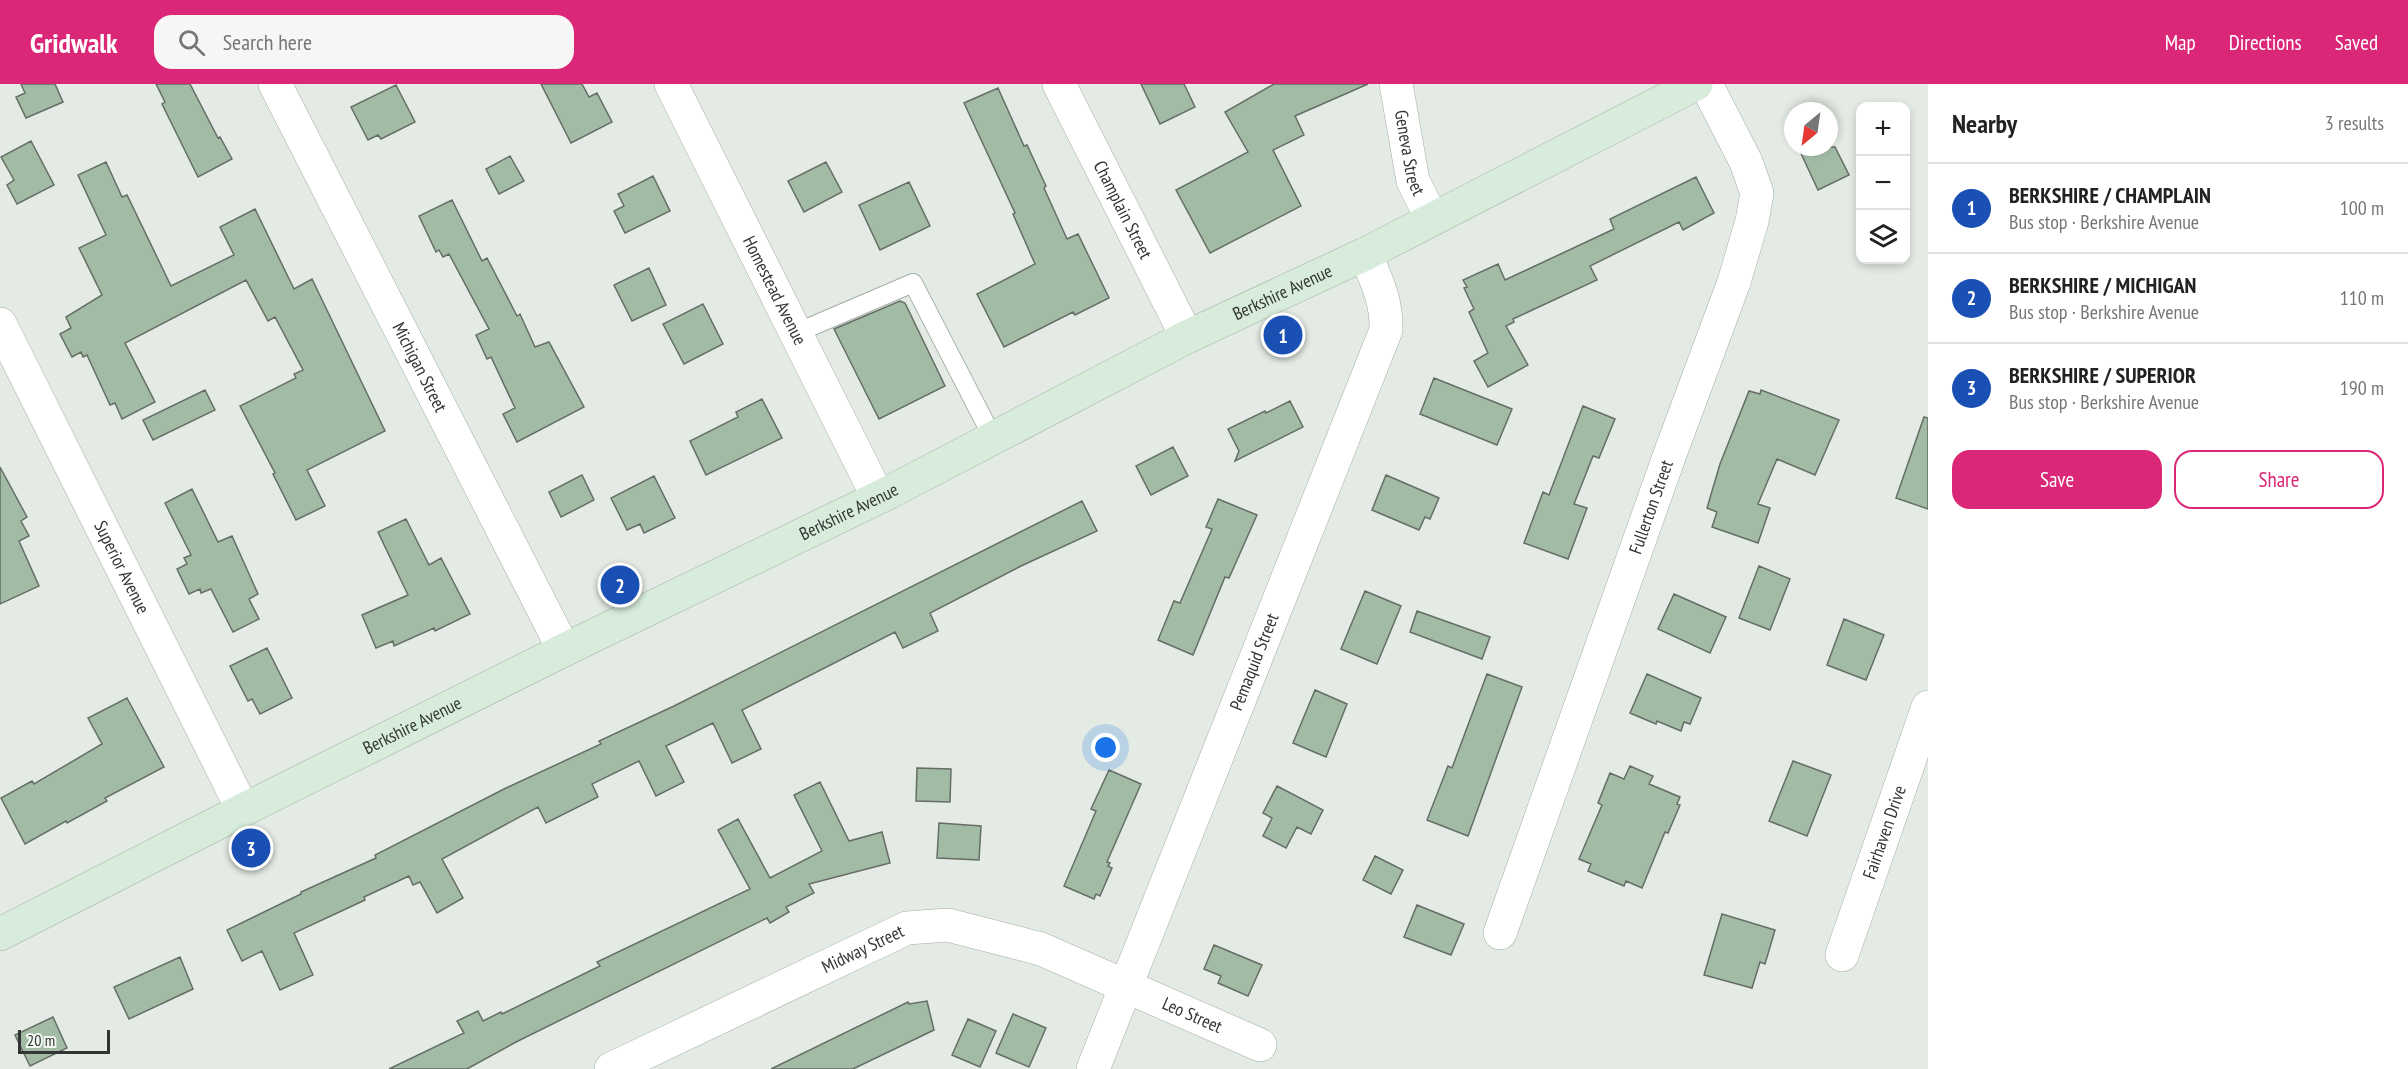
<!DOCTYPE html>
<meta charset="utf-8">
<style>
:root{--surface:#fff;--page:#f6f6f6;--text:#222;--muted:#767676;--line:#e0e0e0;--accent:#db2777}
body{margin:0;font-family:"PT Sans Narrow",sans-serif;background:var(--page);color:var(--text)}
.controls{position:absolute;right:18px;top:18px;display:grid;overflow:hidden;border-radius:12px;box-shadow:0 3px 9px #0003}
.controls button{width:54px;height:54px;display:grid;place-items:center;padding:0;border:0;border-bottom:2px solid var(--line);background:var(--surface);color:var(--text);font:30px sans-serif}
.compass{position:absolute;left:1784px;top:18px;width:54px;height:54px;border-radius:50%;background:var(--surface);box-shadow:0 3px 9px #0003;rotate:209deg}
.scale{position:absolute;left:18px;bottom:15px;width:92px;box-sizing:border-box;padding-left:6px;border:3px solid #323533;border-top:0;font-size:16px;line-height:21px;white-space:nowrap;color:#323533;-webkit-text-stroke:4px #f0f8f1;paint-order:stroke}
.you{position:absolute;left:1106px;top:664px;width:21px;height:21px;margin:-15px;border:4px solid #fff;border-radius:50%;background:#1a73e8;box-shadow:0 0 0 9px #1a73e833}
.badge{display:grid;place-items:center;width:39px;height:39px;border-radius:50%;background:var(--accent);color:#fff;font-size:20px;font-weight:700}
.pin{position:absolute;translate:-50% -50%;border:3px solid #fff;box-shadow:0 2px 6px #0006}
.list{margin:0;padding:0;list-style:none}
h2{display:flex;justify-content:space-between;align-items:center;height:78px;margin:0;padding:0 24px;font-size:26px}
h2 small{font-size:20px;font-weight:400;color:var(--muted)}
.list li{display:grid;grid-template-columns:39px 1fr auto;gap:18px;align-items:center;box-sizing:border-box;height:90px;padding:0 24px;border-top:2px solid var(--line)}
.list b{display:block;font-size:22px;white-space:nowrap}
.list p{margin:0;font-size:20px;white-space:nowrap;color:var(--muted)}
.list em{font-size:20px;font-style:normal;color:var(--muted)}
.actions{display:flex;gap:12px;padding:18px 24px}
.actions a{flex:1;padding:14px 0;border:2px solid var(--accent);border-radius:18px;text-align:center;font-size:21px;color:var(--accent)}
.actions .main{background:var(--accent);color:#fff}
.icon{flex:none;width:33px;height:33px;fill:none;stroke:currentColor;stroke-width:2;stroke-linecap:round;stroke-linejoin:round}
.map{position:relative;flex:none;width:1928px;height:985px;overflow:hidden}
header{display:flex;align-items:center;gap:36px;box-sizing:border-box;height:84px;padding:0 30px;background:var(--accent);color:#fff}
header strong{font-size:28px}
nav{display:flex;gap:33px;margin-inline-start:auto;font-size:21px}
.search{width:420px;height:54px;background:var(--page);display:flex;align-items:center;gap:15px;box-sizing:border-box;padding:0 21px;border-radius:18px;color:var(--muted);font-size:22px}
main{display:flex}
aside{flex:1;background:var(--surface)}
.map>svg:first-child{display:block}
.building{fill:#a2bba5;stroke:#666d67;stroke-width:1.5}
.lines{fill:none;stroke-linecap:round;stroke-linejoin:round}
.service-casing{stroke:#a5ada6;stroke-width:20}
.minor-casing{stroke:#a5ada6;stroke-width:34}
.secondary-casing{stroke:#a5ada6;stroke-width:34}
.service{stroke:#fff;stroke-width:18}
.minor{stroke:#fff;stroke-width:33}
.secondary{stroke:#d7ecdb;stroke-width:33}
.labels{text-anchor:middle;stroke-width:4.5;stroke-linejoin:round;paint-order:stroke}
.street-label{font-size:18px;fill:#323533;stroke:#f0f8f1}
</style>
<header>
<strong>Gridwalk</strong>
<div class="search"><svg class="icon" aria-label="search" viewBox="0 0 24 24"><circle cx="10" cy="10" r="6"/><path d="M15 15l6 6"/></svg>Search here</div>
<nav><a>Map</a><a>Directions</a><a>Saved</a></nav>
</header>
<main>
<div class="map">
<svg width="1928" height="985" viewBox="0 0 1928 985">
<rect width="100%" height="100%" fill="#e3ebe4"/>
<path class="building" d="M21 0H55L63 18 26 34 16 13 25 9Z
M156 0H190L218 54 220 53 232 75 198 93 162 20 165 18Z
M541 0H582L589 13 597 9 612 38 571 59Z
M1141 0H1184L1195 23 1160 40Z
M1274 0H1368L1295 32 1304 51 1273 66 1301 122 1210 169 1176 106 1248 68 1225 28Z
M396 1 415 38 381 55 378 51 368 56 351 23Z
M998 4 1024 62 1027 61 1046 102 1044 104 1067 155 1078 150 1109 214 1075 231 1073 228 1004 263 977 210 1035 180 1013 130 1015 129 964 19Z
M31 57 54 101 17 120 7 101 14 96 1 73Z
M1798 63H1835L1849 91 1818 106Z
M510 72 524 97 499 110 486 85Z
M106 78 122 113 127 111 171 202 234 171 220 143 255 125 294 205 312 195 385 347 307 386 325 422 296 436 273 390 275 389 240 322 296 294 294 290 303 286 275 233 268 237 246 196 125 259 155 318 122 335 115 319 110 321 87 271 83 273 81 268 72 273 60 250 71 244 66 233 102 211 79 164 106 151 78 91Z
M826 78 842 108 804 128 788 97Z
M653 92 670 127 625 149 614 127 624 122 618 110Z
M1696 93 1714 129 1683 146 1679 138 1590 182 1597 196 1513 235 1514 238 1506 242 1528 281 1488 303 1474 277 1488 269 1469 228 1474 225 1464 204 1467 203 1463 196 1498 180 1505 196 1614 145 1610 135Z
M909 98 930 142 880 166 859 121Z
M452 116 482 177 487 174 517 232 520 230 535 263 549 258 584 323 517 358 503 330 515 324 491 273 487 275 476 251 489 245 449 170 443 173 439 166 436 168 419 132Z
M649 184 666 221 632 237 614 201Z
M900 217 905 219 945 302 879 335 834 245Z
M703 220 723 260 684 280 663 240Z
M1434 294 1512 325 1497 361 1420 330Z
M205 306 215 326 153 356 143 336Z
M1761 306 1839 336 1815 391 1777 375 1758 420 1770 424 1758 459 1712 443 1717 428 1707 424 1720 380 1749 307 1760 310Z
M762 315 782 354 706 391 690 357 738 333 736 328Z
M1290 317 1303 343 1235 377 1239 367 1228 345 1265 327 1266 329Z
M1583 322 1615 335 1599 374 1593 372 1574 420 1587 424 1568 475 1524 459 1543 408 1549 411Z
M1924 333 1928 334V425L1896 414Z
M1173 363 1188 392 1151 411 1136 382Z
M0 383 27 433 21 437 29 452 19 457 39 502 0 520Z
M582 391 594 416 561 433 549 408Z
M1386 391 1439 414 1430 435 1425 433 1419 446 1372 426Z
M654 392 675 434 644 449 640 440 627 446 611 414Z
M192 405 218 458 232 452 258 510 249 515 259 535 233 548 211 505 201 509 200 505 189 510 177 485 187 480 184 474 191 471 165 419Z
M1218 415 1257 431 1229 494 1225 493 1193 571 1158 556 1174 517 1180 519 1212 445 1206 443Z
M1082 417 1097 447 1021 482 930 529 938 547 903 564 895 548 742 626 761 665 732 679 713 639 666 662 684 698 656 712 639 677 592 700 598 713 546 739 538 723 442 775 463 814 437 829 420 798 413 801 409 792 364 813 365 816 294 849 313 891 280 906 262 867 242 877 227 846 301 810V808L376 774 375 771 506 704 601 660 599 657 674 622Z
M406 435 429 481 441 474 470 530 435 547 434 544 394 562 393 557 376 564 362 531 408 511 378 448Z
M1759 482 1790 495 1770 546 1739 534Z
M1365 507 1401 522 1377 580 1341 565Z
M1674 510 1726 533 1710 569 1658 545Z
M1417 527 1490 553 1482 575 1410 548Z
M1844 535 1884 551 1866 596 1827 581Z
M267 564 292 614 260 630 252 615 248 617 230 582Z
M1487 590 1522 603 1468 752 1427 736 1448 682 1452 684Z
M1647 590 1701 614 1690 640 1684 638 1681 647 1657 637 1656 640 1630 629Z
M1315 606 1347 620 1326 673 1293 659Z
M127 614 164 683 105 714 107 717 67 739 66 737 25 760 1 714 32 697 34 700 102 660 88 634Z
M1793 677 1831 691 1807 752 1769 737Z
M1630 682 1653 692 1649 700 1680 713 1677 720 1680 721 1668 749 1665 748 1642 804 1626 797 1624 802 1588 787 1591 780 1579 775 1602 721 1598 719 1610 689 1624 695Z
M917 684 951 685 950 718 916 717Z
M1109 686 1141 700 1107 778 1110 779 1108 782 1112 784 1100 812 1096 810 1094 815 1064 802 1096 727 1091 725Z
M820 698 849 757 882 748 890 779 809 800 814 809 786 823 789 828 770 839 767 834 516 958 467 985H389L464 949 457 937 478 927 483 937 501 928 502 930 600 882 597 878 750 805 718 746 738 735 770 794 822 767 794 711Z
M1277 702 1323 726 1311 750 1297 743 1286 764 1263 752 1272 734 1263 729Z
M939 739 981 742 979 776 937 774Z
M1375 772 1403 786 1391 810 1363 796Z
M1417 821 1464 840 1451 871 1404 853Z
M1722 830 1775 846 1765 880 1760 878 1752 904 1704 891Z
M1214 861 1262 881 1248 912 1218 899 1221 892 1204 885Z
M180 873 193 905 129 935 114 903Z
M927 917 934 946 853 985H771L908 918 909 920Z
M1013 930 1046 944 1029 983 996 969Z
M53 933 67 964 30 982 15 951Z
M968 935 996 947 980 983 952 971Z"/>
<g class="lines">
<g class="service-casing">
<path id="service" d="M796 249 913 199 993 354"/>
</g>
<g class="minor-casing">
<g id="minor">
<path id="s1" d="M275 0 564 566"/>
<path id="s2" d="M671 0 878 413"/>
<path id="s3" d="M1059 0 1187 253"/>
<path id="s4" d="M1396 0 1413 97 1432 135"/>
<path id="s5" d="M0 240 243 726"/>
<path id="s6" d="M1500 849 1670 370 1734 198 1752 137 1757 109 1746 78 1706 0"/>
<path id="s7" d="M1842 871 1928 623"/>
<path id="s8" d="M611 985 907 844 948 841 1041 865 1260 961"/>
<path id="s9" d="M1093 985 1386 246C1387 217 1376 195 1365 170"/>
</g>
</g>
<g class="secondary-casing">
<g id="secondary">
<path id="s10" d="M0 850 243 726 564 566 888 409 1187 253 1365 170 1696 0"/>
</g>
</g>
<use href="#service" class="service"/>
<use href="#minor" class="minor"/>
<use href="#secondary" class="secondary"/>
</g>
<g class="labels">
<g class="street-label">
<text dy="6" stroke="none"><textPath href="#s4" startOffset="70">Geneva Street</textPath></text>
<text dy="6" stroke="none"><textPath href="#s3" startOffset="141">Champlain Street</textPath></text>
<text dy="6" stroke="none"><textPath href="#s2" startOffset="231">Homestead Avenue</textPath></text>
<text dy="6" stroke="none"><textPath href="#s10" startOffset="1434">Berkshire Avenue</textPath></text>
<text dy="6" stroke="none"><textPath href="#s1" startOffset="318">Michigan Street</textPath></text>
<text dy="6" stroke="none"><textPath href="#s6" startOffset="452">Fullerton Street</textPath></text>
<text dy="6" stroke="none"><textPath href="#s10" startOffset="948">Berkshire Avenue</textPath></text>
<text dy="6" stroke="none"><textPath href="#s5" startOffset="272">Superior Avenue</textPath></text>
<text dy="6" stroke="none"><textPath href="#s9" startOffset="438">Pemaquid Street</textPath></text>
<text dy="6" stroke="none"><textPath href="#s10" startOffset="462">Berkshire Avenue</textPath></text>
<text dy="6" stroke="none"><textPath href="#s7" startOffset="130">Fairhaven Drive</textPath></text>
<text dy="6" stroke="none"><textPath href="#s8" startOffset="279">Midway Street</textPath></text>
<text dy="6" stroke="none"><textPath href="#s8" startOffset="630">Leo Street</textPath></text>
</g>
</g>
</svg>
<div class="controls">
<button>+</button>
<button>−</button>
<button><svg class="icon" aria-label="layers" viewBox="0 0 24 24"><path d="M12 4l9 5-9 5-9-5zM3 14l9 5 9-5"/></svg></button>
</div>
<svg class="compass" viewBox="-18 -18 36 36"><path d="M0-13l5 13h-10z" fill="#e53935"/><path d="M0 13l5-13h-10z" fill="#767676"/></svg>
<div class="scale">20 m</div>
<div class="you"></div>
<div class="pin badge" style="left:1283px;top:251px;background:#1a4fb4">1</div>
<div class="pin badge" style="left:620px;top:501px;background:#1a4fb4">2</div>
<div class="pin badge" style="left:251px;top:764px;background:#1a4fb4">3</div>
</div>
<aside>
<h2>Nearby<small>3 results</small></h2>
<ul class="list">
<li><span class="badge" style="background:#1a4fb4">1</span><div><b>BERKSHIRE / CHAMPLAIN</b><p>Bus stop · Berkshire Avenue</p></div><em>100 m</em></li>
<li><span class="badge" style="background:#1a4fb4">2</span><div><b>BERKSHIRE / MICHIGAN</b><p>Bus stop · Berkshire Avenue</p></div><em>110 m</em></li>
<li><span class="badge" style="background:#1a4fb4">3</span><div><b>BERKSHIRE / SUPERIOR</b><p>Bus stop · Berkshire Avenue</p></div><em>190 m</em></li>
</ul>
<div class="actions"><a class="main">Save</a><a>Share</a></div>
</aside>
</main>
